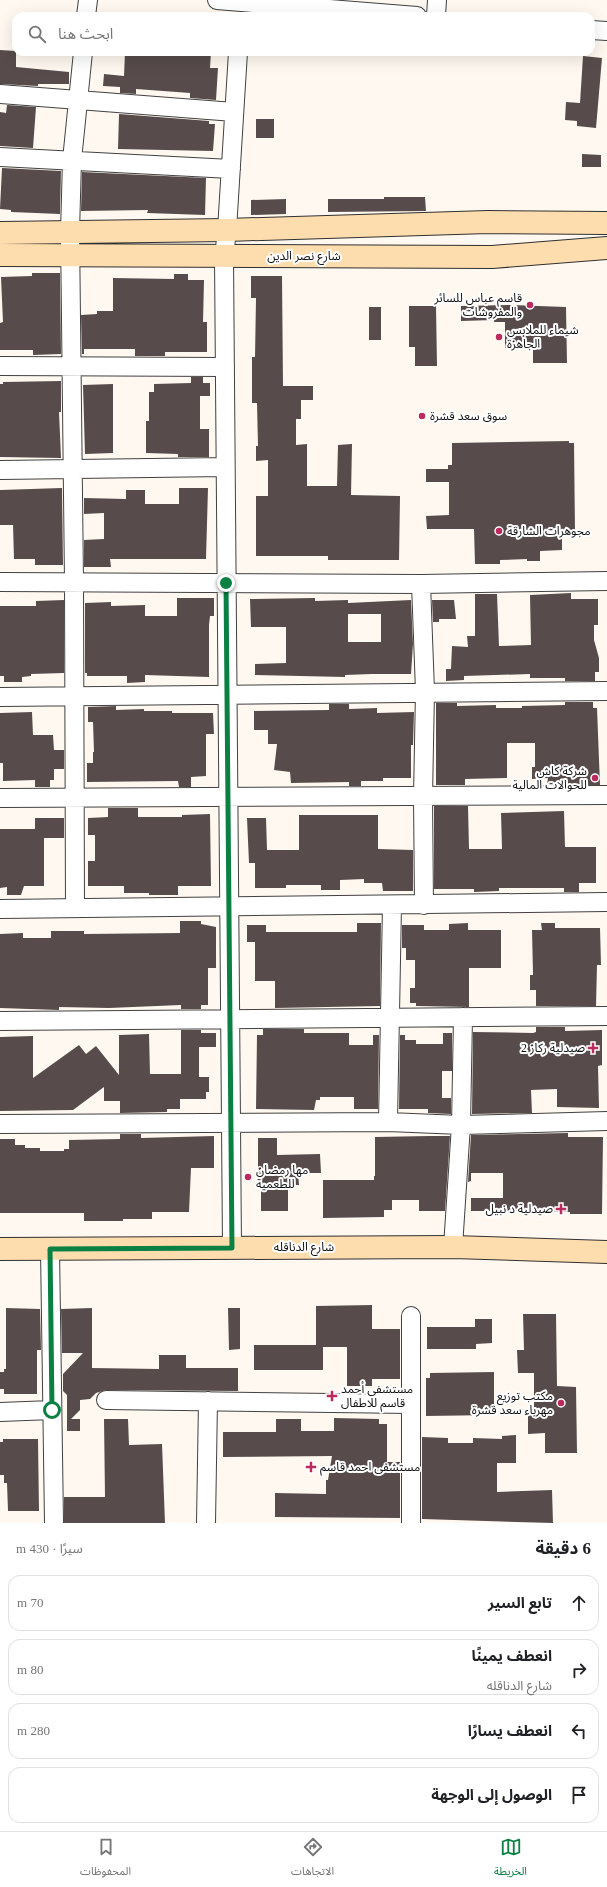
<!DOCTYPE html>
<html lang="ar">
<meta charset="utf-8">
<style>
:root{--surface:#fff;--page:#f6f6f6;--text:#202124;--muted:#757577;--line:#e0e0e0;--accent:#0b8043}
body{margin:0;font-family:"Times New Roman","Noto Sans Arabic",serif;background:var(--page);color:var(--text);direction:rtl}
.stop{position:absolute;width:12px;height:12px;margin:-9px;border:3px solid #0b8043;border-radius:50%;background:#fff}
.stop.end{background:#0b8043;border-color:#fff;box-shadow:0 1px 4px #0008}
.list{margin:0;padding:0;list-style:none}
h2{display:flex;justify-content:space-between;align-items:center;height:52px;margin:0;padding:0 16px;font-size:17px}
h2 small{font-size:13px;font-weight:400;color:var(--muted)}
.list li{display:grid;grid-template-columns:26px 1fr auto;gap:12px;align-items:center;box-sizing:border-box;height:56px;margin:0 8px 8px;padding:0 8px;border:1px solid var(--line);border-radius:12px}
.list b{display:block;font-size:15px;white-space:nowrap}
.list p{margin:0;font-size:13px;white-space:nowrap;color:var(--muted)}
.list em{font-size:13px;font-style:normal;color:var(--muted)}
.icon{flex:none;width:22px;height:22px;fill:none;stroke:currentColor;stroke-width:2;stroke-linecap:round;stroke-linejoin:round}
.map{position:relative;flex:none;width:607px;height:1523px;overflow:hidden;direction:ltr}
.search{position:absolute;background:var(--surface);box-shadow:0 4px 16px #0002;left:12px;right:12px;top:12px;height:44px;display:flex;align-items:center;gap:10px;box-sizing:border-box;padding:0 14px;border-radius:12px;color:var(--muted);font-size:15px}
.sheet{height:308px;background:var(--surface)}
nav{display:flex;justify-content:space-around;align-items:center;box-sizing:border-box;height:56px;border-top:1px solid var(--line);background:var(--surface);font-size:11px;color:var(--muted)}
nav a{display:grid;justify-items:center;gap:2px}
nav .on{color:var(--accent)}
.map>svg:first-child{display:block}
.building{fill:#574c4b;fill-rule:evenodd}
.lines{fill:none;stroke-linecap:round;stroke-linejoin:round}
.street-casing{stroke:#414141;stroke-width:20}
.secondary-casing{stroke:#303030;stroke-width:24}
.street{stroke:#fff;stroke-width:18}
.secondary{stroke:#fddcad;stroke-width:22}
.route{stroke:#0b8043;stroke-width:5}
.poi-dot{fill:#bc295c;stroke:#fff;stroke-width:1.5}
.labels{text-anchor:middle;stroke-width:4;stroke-linejoin:round;paint-order:stroke}
.street-label{font-size:12px;fill:#0e0e0e;stroke:#fff}
.poi-label{font-size:12px;fill:#0e0e0e;stroke:#fff;text-anchor:start}
</style>
<div class="map">
<svg width="607" height="1523" viewBox="0 0 607 1523">
<rect width="100%" height="100%" fill="#fff8f0"/>
<path class="building" d="M0 50 16 51V67L69 72V84H38V86L0 84Z
M125 52H211L210 68H218L216 100 190 98V93L136 89V94L120 93V87L103 86 104 74 124 76Z
M583 56 602 58 596 128 577 126V121L565 120 566 102 580 103Z
M7 105 36 107 33 148 0 146V112L6 113Z
M119 114 209 121V124H215L213 151 118 149Z
M256 119H274V138H256Z
M582 154 601 155V167H582Z
M2 168 61 171 60 214 11 212V210L0 209Z
M82 172 206 178 205 215 147 213 148 210 81 211Z
M384 197H425L426 211 328 212V199H384Z
M286 199V214L251 215V200Z
M32 273H60L61 354 33 355V350H0V323L3 322 1 277 32 276Z
M174 274H188V280H204L203 322H207V352H165V356H135V349H84V354H82L81 315 97 314V311H113V278L174 279Z
M251 276H282L283 386H313V400H301V419H296V445L307 444V486H337L338 445 352 444 351 495 400 496 399 560H328V556H256V496H268V460L256 461V446H258L257 403H252V357H255L256 298H251Z
M511 305 566 307 567 363H533V348H505V322H494V320L461 321V306Z
M409 306H436L437 366H415V347H409Z
M369 307H381V340H369Z
M191 377H203V383H210V396H200V429H209V457H178V454L146 453V421H149V392H154V384L191 383Z
M61 381V412H59L61 458 0 457V384H3V382Z
M113 384V453L85 454 83 385Z
M569 441V443H574L575 532 562 533V550L540 551V561H527V559L500 560V564H475L474 529H427L426 516 449 515V482H426V469H448V465H452V443Z
M62 488 63 565H35V559H14L13 525H0V490Z
M179 488H208L206 559H110L111 567H84V540L104 539V513L84 514V498L126 499V490H145V504H179Z
M571 593V599H598V625H594V640L599 658V672H595V681H565V678H530V674L464 676V680L446 681V669H451L452 646 468 647 467 636H475V594H497L499 646 531 645 530 595Z
M177 598H214V616H210L209 625V677L145 675V682L127 683V676H87V673H85V603L111 602V606L145 605V616H177Z
M315 598V601L348 600V603L411 600 413 644 411 674H372L345 675V677L255 675V664L286 663V627H251L250 599ZM348 614H381V642H348Z
M64 600V673L31 674V676L22 677V682H4V676H0V606H36V601Z
M432 600H454L456 619H439V622H433Z
M565 702H593V708H597L600 785H547L548 778 532 779V767H535V743H507V778L465 779V785H436V703H457V706L496 705V708H522V706L565 705Z
M329 704H349V709L377 708V713L414 712 413 745H411V778H383V781H361V786H349V782L291 783 290 772 274 770 277 744H268V730H254V711L329 710Z
M116 706V710L144 709V711H172V713H213L214 734H206V776L191 777V787H179L178 781 87 782V763H93V752H94L93 722H88V707Z
M32 712 33 735H53L54 750H64V769H54V780H50V787H35V780L3 781V763H0V713Z
M434 806H468L469 849H502L501 813 564 811 565 847H596V883H579V892H564V888H499V891L474 892V889H434Z
M108 808H138V817H182V815L210 814 211 886H178V895H149V893H124V886H88V861H95V835H88V818L108 817Z
M299 815H378V849L413 850V891H383L382 883H364V879L340 880V890H321V885H286V888H255V863H249L247 818H266L267 850H299Z
M35 818H64V838H44V886H24L21 895H7V887L0 888V829H35Z
M180 921H201V924L216 927V968H208V1005H201V1009H181V1005L109 1008 59 1007V1010L0 1008V934L23 933V938H51V931H84V934L180 933Z
M357 923H381L380 1006 275 1008V981H255V942H247V925H266V932H357Z
M468 923V930H501V968H469V1007L416 1006V1003H410V988H415V960H406V948H402V925H424V930H449V924Z
M541 923H555V928H600L601 965H597L596 1006H536V990H530V975H533L532 930H542Z
M536 1027H565V1031L602 1030V1065L598 1066 599 1108 557 1107V1089L531 1090 532 1113 472 1114 473 1032 533 1033 536 1032Z
M263 1029H304V1033H349V1045H373V1035H379L378 1109H354V1097H320V1100H316L314 1110 256 1109 257 1035H263Z
M181 1030H201V1033H216V1047H199V1077H209V1092H206V1099H180V1109H167V1112L120 1113V1101H104V1087L73 1110 0 1111V1037L33 1036V1078L79 1045 86 1054 96 1046 119 1075V1035L149 1034 150 1074H181Z
M443 1033H452V1071H442V1098H451V1114L428 1113V1109H399L400 1035H405V1040H416V1044H443Z
M568 1133V1137H603L602 1214H570V1212H539V1211H471V1198H503V1173H471V1181L468 1182 471 1135Z
M120 1134H141V1138L214 1136V1168H191L189 1212H152V1219H123V1221H84V1213H0V1139H15V1145H25V1148H40V1151H64V1149H69V1140L120 1139Z
M429 1136H450L445 1211H419V1200H392V1210H384V1217L323 1218V1180H374V1176H375V1137Z
M258 1138H277V1155L320 1154 321 1173H298L299 1185H288V1211H261V1185H258Z
M372 1305V1329H400V1379H372V1386H347V1347H323V1370H254V1345H316V1306Z
M6 1308 40 1309 41 1350H37V1394H4V1389H0V1372H4V1369H6Z
M92 1308V1368L159 1369V1355H186V1368H238V1391L106 1390 96 1393 90 1399 80 1400V1410L71 1419H80V1431H67V1395L63 1391V1374L83 1353H62L61 1309Z
M228 1308H240V1349L229 1350Z
M523 1314H556L557 1386 576 1387 577 1453H545V1433L528 1434V1415H534V1373H518L517 1350H524Z
M475 1319H492V1343L476 1344V1349H427V1327H475Z
M494 1372V1415L426 1416V1378H430V1373Z
M334 1418 379 1419V1424H387V1462H400V1518L275 1517V1493L326 1494V1480H328L332 1456 223 1457V1432H276V1419H301V1431H334Z
M104 1419H128L129 1445 162 1444 165 1523H64V1497H105Z
M516 1435V1463H497V1492L552 1490 553 1523 422 1519V1437L448 1438V1443H473V1438L502 1439V1436Z
M3 1439H38L39 1511H8L7 1483H4V1475H0V1442H3Z"/>
<g class="lines">
<g class="street-casing">
<path id="street" d="M217 0 417 16
M86 16 88 0
M436 16 437 0
M591 30 607 31
M0 94 234 112
M0 157 231 169
M0 366 225 367
M0 470 225 467
M0 582 421 584 607 581
M421 584 425 691 423 797 424 905
M0 697 607 691
M0 798 607 795
M75 908 74 582 70 232 72 160 83 52
M0 909 607 902
M0 1021 607 1016
M388 1122 392 905
M0 1124 388 1122 461 1125 607 1121
M453 1247 461 1125 463 1017
M232 1248 224 257 227 230 238 52
M50 1249 54 1523
M106 1400 411 1404
M0 1412 52 1410
M206 1523 208 1401
M411 1523V1316"/>
</g>
<g class="secondary-casing">
<path id="secondary" d="M0 233 227 230 488 222 607 223
M0 255 492 257 607 248
M0 1249 453 1247 607 1252"/>
</g>
<use href="#street" class="street"/>
<use href="#secondary" class="secondary"/>
</g>
<g class="lines">
<path class="route" d="M52 1410 50 1249 232 1248 226 583"/>
</g>
<g class="poi-dot">
<circle cx="530" cy="305" r="4"/>
<circle cx="499" cy="337" r="4"/>
<circle cx="422" cy="416" r="4"/>
<circle cx="499" cy="531" r="4"/>
<circle cx="595" cy="778" r="4"/>
<path d="M591 1042h4v4h4v4h-4v4h-4v-4h-4v-4h4z"/>
<circle cx="248" cy="1177" r="4"/>
<path d="M559 1203h4v4h4v4h-4v4h-4v-4h-4v-4h4z"/>
<path d="M330 1390h4v4h4v4h-4v4h-4v-4h-4v-4h4z"/>
<circle cx="561" cy="1403" r="4"/>
<path d="M309 1461h4v4h4v4h-4v4h-4v-4h-4v-4h4z"/>
</g>
<g class="labels">
<g class="street-label">
<text x="304" y="260">شارع نصر الدين</text>
<text x="304" y="1251">شارع الدناقله</text>
</g>
<g class="poi-label">
<text x="522" y="302" text-anchor="end">قاسم عباس للسائر<tspan x="522" dy="14">والمفروشات</tspan></text>
<text x="507" y="334">شيماء للملابس<tspan x="507" dy="14">الجاهزة</tspan></text>
<text x="430" y="420">سوق سعد قشرة</text>
<text x="507" y="535">مجوهرات الشارقة</text>
<text x="587" y="775" text-anchor="end">شركة كاش<tspan x="587" dy="14">للحوالات المالية</tspan></text>
<text x="585" y="1052" text-anchor="end">صيدلية ركاز 2</text>
<text x="256" y="1174">مها رمضان<tspan x="256" dy="14">للطعمية</tspan></text>
<text x="553" y="1213" text-anchor="end">صيدلية د نبيل</text>
<text x="341" y="1393">مستشفى أحمد<tspan x="341" dy="14">قاسم للاطفال</tspan></text>
<text x="553" y="1400" text-anchor="end">مكتب توزيع<tspan x="553" dy="14">مهرباء سعد قشرة</tspan></text>
<text x="320" y="1471">مستشفى احمد قاسم</text>
</g>
</g>
</svg>
<div class="stop" style="left:52px;top:1410px"></div>
<div class="stop end" style="left:226px;top:583px"></div>
<div class="search"><svg class="icon" aria-label="search" viewBox="0 0 24 24"><circle cx="10" cy="10" r="6"/><path d="M15 15l6 6"/></svg>ابحث هنا</div>
</div>
<section class="sheet">
<h2>6 دقيقة<small>سيرًا · 430 m</small></h2>
<ul class="list">
<li><svg class="icon" aria-label="ahead" viewBox="0 0 24 24"><path d="M12 20V5M6 11l6-6 6 6"/></svg><div><b>تابع السير</b></div><em>70 m</em></li>
<li><svg class="icon" aria-label="right" viewBox="0 0 24 24"><path d="M7 20v-9h11M14 6l5 5-5 5"/></svg><div><b>انعطف يمينًا</b><p>شارع الدناقله</p></div><em>80 m</em></li>
<li><svg class="icon" aria-label="left" viewBox="0 0 24 24"><path d="M17 20v-9H6M10 6l-5 5 5 5"/></svg><div><b>انعطف يسارًا</b></div><em>280 m</em></li>
<li><svg class="icon" aria-label="arrive" viewBox="0 0 24 24"><path d="M6 21V4h12l-3 4 3 4H6"/></svg><div><b>الوصول إلى الوجهة</b></div></li>
</ul>
</section>
<nav>
<a class="on"><svg class="icon" aria-label="map" viewBox="0 0 24 24"><path d="M3 6l6-2 6 2 6-2v14l-6 2-6-2-6 2zM9 4v14M15 6v14"/></svg>الخريطة</a>
<a><svg class="icon" aria-label="directions" viewBox="0 0 24 24"><path d="M12 3l9 9-9 9-9-9zM9 14v-3h6M13 9l2 2-2 2"/></svg>الاتجاهات</a>
<a><svg class="icon" aria-label="saved" viewBox="0 0 24 24"><path d="M7 4h10v16l-5-4-5 4z"/></svg>المحفوظات</a>
</nav>
